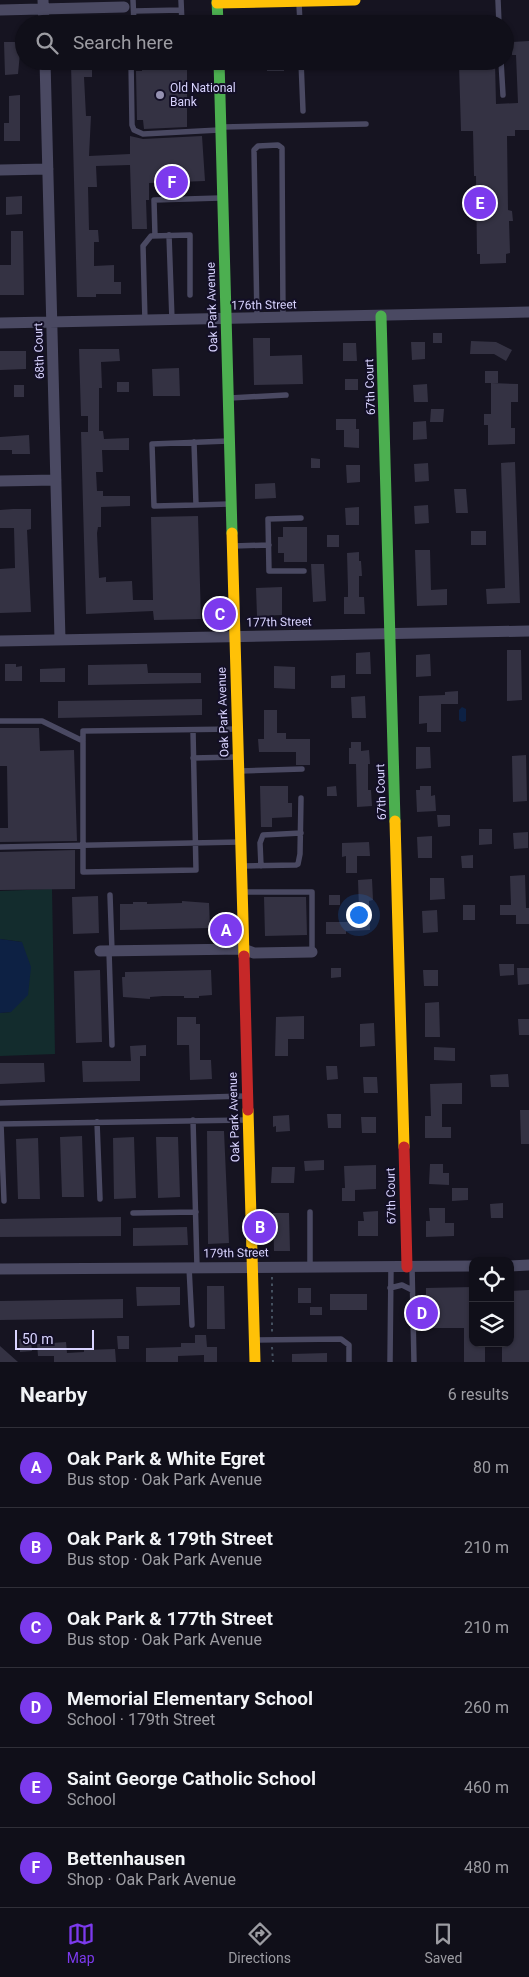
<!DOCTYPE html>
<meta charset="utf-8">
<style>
:root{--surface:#100f19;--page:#191822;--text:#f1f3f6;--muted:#9c9ca2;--line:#302f38;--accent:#7c3aed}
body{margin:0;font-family:Roboto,sans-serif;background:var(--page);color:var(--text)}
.controls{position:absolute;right:15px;bottom:15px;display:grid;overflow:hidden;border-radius:10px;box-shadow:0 1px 4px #0004}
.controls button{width:45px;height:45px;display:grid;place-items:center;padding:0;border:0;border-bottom:1px solid var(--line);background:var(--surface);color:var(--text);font:25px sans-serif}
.scale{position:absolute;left:15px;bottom:12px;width:79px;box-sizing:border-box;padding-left:5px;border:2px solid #d9d4ff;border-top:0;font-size:14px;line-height:18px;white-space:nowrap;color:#d9d4ff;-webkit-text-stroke:4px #130f26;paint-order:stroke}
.you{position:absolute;left:358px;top:914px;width:18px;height:18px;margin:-12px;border:4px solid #fff;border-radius:50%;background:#1a73e8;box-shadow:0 0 0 8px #1a73e833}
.badge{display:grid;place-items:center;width:32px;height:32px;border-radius:50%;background:var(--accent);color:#fff;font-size:16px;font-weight:700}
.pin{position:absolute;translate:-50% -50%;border:2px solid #fff;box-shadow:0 1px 5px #0006}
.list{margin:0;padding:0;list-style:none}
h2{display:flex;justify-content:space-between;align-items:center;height:65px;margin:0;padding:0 20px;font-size:21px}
h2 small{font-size:16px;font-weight:400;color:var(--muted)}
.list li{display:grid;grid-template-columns:32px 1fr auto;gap:15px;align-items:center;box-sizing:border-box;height:80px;padding:0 20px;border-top:1px solid var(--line)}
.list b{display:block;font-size:19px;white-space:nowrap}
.list p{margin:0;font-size:16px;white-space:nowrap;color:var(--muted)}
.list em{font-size:16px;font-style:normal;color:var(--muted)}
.icon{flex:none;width:28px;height:28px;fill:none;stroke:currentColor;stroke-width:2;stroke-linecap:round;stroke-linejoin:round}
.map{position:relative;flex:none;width:529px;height:1362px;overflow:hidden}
.search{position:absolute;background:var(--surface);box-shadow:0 1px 4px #0004;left:15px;right:15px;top:15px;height:55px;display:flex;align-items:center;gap:12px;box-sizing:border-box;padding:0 18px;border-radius:28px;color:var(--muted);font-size:19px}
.sheet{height:545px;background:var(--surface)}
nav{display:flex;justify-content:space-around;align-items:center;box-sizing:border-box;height:70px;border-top:1px solid var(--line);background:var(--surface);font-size:14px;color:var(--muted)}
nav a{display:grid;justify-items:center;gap:2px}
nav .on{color:var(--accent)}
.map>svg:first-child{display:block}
.green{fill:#132c2d}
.water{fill:#0d2144}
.building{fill:#343243}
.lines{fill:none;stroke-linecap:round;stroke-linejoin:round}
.path{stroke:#44505f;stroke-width:2;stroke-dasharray:2.5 4;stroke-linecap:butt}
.lane{stroke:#4a4962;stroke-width:5.5}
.street{stroke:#4a4962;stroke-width:11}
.fast{stroke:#4caf50;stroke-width:11}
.slow{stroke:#ffc107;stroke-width:11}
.jam{stroke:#c62828;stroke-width:11}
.poi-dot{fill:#9591b1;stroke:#130f26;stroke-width:2}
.labels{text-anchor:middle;stroke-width:4;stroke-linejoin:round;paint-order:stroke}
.poi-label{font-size:12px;fill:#d9d4ff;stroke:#130f26;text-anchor:start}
.street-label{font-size:12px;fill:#d9d4ff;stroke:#130f26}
</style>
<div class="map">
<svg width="529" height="1362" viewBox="0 0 529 1362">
<rect width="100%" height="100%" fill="#161421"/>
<path class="green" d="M52 889 55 1054 0 1056V1013L11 1012 22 942 0 939V891Z"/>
<path class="water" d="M462 707 466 709V721L462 722 459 720V710Z
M0 939 22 942 31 967 28 995 11 1012 0 1013Z"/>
<path class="building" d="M529 41V130H515V136H507L508 210 512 211 513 221H509L510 253 506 254V263L480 264V254H477L476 176H474L473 131H461L459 64 495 63 496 104 518 103 516 55H512V42Z
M4 42H17L18 53H20L18 74 5 75Z
M142 61H178L179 70H187V127L144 129 143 120H137L136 71H142Z
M267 61H284V71H267Z
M71 64H92V77H84L86 116H91L89 156 130 154V136L143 139 202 136 205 181 149 183V200H146L147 229H132L130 165 96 166 97 187H88L89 230H98L99 242H94V266L114 265V282H121V294H96V297H77Z
M20 95V141H4V123H9V96Z
M22 196V214L6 215V197Z
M11 231H23L24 295H0V265H11Z
M433 333H442V343H433Z
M253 338H270V356L302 355 303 384 254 385Z
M471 341 496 342 512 350 506 361 494 354H470Z
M411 342H425V359L412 360Z
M343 343H356L357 361H343Z
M79 349H119L120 361 101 362 102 388H99V431H103L104 439 129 438V450H102L103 472H96L97 491H103V496H130V506L101 507V527H98L97 533 99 578 106 577V582L132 581 133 600H153L151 517 198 516 201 619 154 620 153 611 86 614 81 432H88V416H81Z
M0 351H26V369L0 370Z
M179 368 180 396H153L152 369Z
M485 371H498V383H485Z
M345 379H358V390H345Z
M117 382H129V392H117Z
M491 383 518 384V402H511V428H515V444L488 445V425H484V414H491Z
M427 384 428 402H414L413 385Z
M14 385H24V397H14Z
M431 409H444L443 422H430Z
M336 419H356V429H359V448L344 447V430H336Z
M426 421 427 439 413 440V422Z
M29 435 30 454H12V450H0V437Z
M311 458 320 459V468H311Z
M515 462 520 603 487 604 486 589 505 588 501 463Z
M428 463 429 481 415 482 414 464Z
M346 465H360V482L347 483Z
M275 483 276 498 255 499V484Z
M454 489H466L468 513H456Z
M428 505 429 523 415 524 414 506Z
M359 507V525H346L345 508Z
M13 509H31V529L27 530 31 612 0 613V569L15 568 14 528H0V510Z
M283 527H307V562H284V553H278V537H283Z
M471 531H486V545H471Z
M327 535H339V547H327Z
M415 550H430L431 590 447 589V605L417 606Z
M359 552V561H361L362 576H359V597H364L365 614H344V597H348V589L347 553Z
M311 564H324L326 601 313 602Z
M282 587V615L257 616 256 588Z
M507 650H521L522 700 507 701Z
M370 652 371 674H356V653Z
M430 654 431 676 416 677V655Z
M5 664H16V667L22 666V681H5Z
M147 664 148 673H201V683L88 685V665Z
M274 666 295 667V689L274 688Z
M65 668V682H40V669Z
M345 675V688H331V676Z
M458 691V704H441V732H427V723L419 724V696L445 695V692Z
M365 696 366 718H352L351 697Z
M202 699V715L58 718V701Z
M264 710H277V733H286V739H310V765H296V752H259L258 739H264Z
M0 728H39L40 751 74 750 77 841 0 842V828H8L7 766H0Z
M351 742H361V751L369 750 370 764H368V790H371L372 806 357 807 356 764H349V748H351Z
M416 747H430L431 768 416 769Z
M526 755 527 801 513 802 512 756Z
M260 786H288V803H292V817L272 818V827H261Z
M336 786 337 796H327V787Z
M420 786H431V796L435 795 436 811 417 812 416 790H420Z
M437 815H450V826L438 827Z
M479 829H492V844L479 845Z
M528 832V848L514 849 513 833Z
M432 836V858H418L417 837Z
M369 842 370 856H357V873H346V856L342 857V843Z
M75 850V889L0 890V852Z
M473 855V868H462L461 856Z
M525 875 526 908H529V924H516V915H500V905H511L510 876Z
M430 878H444L445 899 430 900Z
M372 879 373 900 369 901 370 930 346 931V934H326V922H356L355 909H359L358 880Z
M329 895H340V905H329Z
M98 896 99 933 73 934 72 897Z
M264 897H306L307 935 265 936Z
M182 901 209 903 210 928 120 930V904H133V902H147V904L182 903Z
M463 905H475V920H463Z
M437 910 438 932 423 933 422 911Z
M499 964H514V975L500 976Z
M331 968H341V977L331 978Z
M517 968H529V984L518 985Z
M100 970 102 1042 76 1043 74 971Z
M211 970 212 995 199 996V998H184V996H163L150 997V999L123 997 122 977H125V972Z
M423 970H438V986H424Z
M439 1002 440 1037H425V1003Z
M304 1016V1039H288V1056H275L276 1017Z
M177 1017H196V1024H200V1060H211L212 1079 190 1080 189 1045H177Z
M518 1019H529V1035H519Z
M374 1023 375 1046 360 1047V1024Z
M146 1045V1056H140V1081L83 1082 82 1061H131L130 1046Z
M434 1047 455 1048V1061L434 1060Z
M0 1063H44L45 1082 0 1084Z
M326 1066H337L338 1079 327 1080Z
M508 1074 509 1087H491L490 1075Z
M363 1077H377L378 1093H364Z
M462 1083V1104H442V1127H451V1138H425V1116H431L430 1084Z
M520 1110H529V1144H521Z
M327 1114H341V1128H328Z
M289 1115 290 1131 276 1132V1126L273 1127V1116Z
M361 1117H376V1133H362Z
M207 1131H224L229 1243 208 1244Z
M82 1136 84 1197H62L60 1137Z
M134 1137 136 1198 114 1199 113 1138Z
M156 1137H178L180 1197 158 1198Z
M38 1138 40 1199H18L16 1139Z
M324 1160V1170L305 1171 304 1161Z
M430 1164H443V1173H449V1185L429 1184Z
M376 1165V1189L355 1190V1201H342V1188H345L344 1166Z
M272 1167H295L294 1183H271Z
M452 1188H468V1200L452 1201Z
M503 1203V1218H491L490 1204Z
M429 1208H445V1223H454V1236L426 1237V1221H430Z
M378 1211V1236H358V1221H364L363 1212Z
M273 1213H289L290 1251H274Z
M121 1217V1236L0 1237V1219Z
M187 1227 188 1245 133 1246V1228Z
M207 1286H224L225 1329H207Z
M136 1287H180V1305L137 1306Z
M473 1287V1343H485V1362H464V1328H426V1288Z
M298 1288H311V1303H298Z
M529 1290V1362H502V1343H510V1291Z
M330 1294H367V1310H330Z
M123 1299V1318L0 1320V1301Z
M310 1307H322V1315H310Z
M195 1335H206L207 1347H217V1362H204V1355L178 1356V1362H146V1348L181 1347V1343H195Z
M117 1336H129V1349H118Z
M19 1339H31L32 1351 20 1352Z
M66 1342 67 1353 84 1352V1350L115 1349 116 1362H54V1356H38L37 1344Z
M0 1346 18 1362H0Z
M327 1353V1362H292V1354Z"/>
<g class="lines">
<path class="path" d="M272 1277V1332
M272 1347 273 1362"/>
<path class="lane" d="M133 0 134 24
M181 0 182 24
M498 0 499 24
M299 3 300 24
M134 11 181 10
M131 61 132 125 134 130 143 134 219 130
M301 61 303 111
M501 61 503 95
M223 127 366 124
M169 235 172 320
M155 236 154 200 220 198
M257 319 254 150 258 146 278 145 282 148 283 318
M145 321 143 246 151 236 190 235V295
M230 398 286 395
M194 442 196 505 154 506 152 444 228 441
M196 505 229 504
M301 518 268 519 269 571H304
M233 546 269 545
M0 721H42L83 741
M193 731 196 870 83 872V731L237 729
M193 758 236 757
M240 771 302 769
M0 847 240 842
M243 866 296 865 298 864 300 854 301 798
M261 866 260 843 263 835 301 833
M244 892H312V952
M110 895 112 951
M109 951 112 1045
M0 1103 245 1096
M193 1120 197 1267
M97 1122 100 1199
M0 1124 246 1120
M1 1124 4 1201
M310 1212V1267
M133 1213 196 1212
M189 1267 192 1325
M412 1267 414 1362
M390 1288 402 1285 412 1290
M256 1340 341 1339 349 1345V1362
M390 1362 391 1267"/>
<path class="street" d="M43 0 44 24
M0 10 124 7
M45 61 60 640
M0 170 48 169
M0 323 529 312
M0 481 56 480
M0 641 529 631
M100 951 243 949 254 953 312 952
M510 1266 529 1265
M0 1269 473 1266"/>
<path class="fast" d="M217 0 218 24
M219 61 232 533
M381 316 395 821"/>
<path class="slow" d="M217 3 355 0
M232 533 244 956
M395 821 404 1147
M248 1110 255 1362"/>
<path class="jam" d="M244 956 248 1110
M404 1147 407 1267"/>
</g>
<circle class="poi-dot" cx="160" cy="95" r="5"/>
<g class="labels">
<g class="poi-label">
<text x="170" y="92">Old National<tspan x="170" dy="14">Bank</tspan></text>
</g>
<g class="street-label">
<text transform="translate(264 305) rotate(-1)" y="4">176th Street</text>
<text transform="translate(212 307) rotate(-92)" y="4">Oak Park Avenue</text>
<text transform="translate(39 351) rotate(-92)" y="4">68th Court</text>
<text transform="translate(370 387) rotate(-92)" y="4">67th Court</text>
<text transform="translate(279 622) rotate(-1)" y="4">177th Street</text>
<text transform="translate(223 712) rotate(-92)" y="4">Oak Park Avenue</text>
<text transform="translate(381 792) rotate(-92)" y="4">67th Court</text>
<text transform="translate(234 1117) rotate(-92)" y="4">Oak Park Avenue</text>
<text transform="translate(391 1196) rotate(-91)" y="4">67th Court</text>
<text transform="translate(236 1253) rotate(-1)" y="4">179th Street</text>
</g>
</g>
</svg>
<div class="controls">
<button><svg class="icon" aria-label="locate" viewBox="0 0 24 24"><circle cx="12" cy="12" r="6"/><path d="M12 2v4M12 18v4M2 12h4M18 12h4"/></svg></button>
<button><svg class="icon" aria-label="layers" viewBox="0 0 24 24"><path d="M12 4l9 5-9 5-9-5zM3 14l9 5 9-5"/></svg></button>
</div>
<div class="scale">50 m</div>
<div class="you"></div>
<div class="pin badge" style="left:226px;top:930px">A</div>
<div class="pin badge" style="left:260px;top:1227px">B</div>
<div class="pin badge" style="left:220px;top:614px">C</div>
<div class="pin badge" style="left:422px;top:1313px">D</div>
<div class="pin badge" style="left:480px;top:203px">E</div>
<div class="pin badge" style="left:172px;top:182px">F</div>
<div class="search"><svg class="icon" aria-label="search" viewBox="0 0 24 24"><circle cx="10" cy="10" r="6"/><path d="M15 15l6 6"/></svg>Search here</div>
</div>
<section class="sheet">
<h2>Nearby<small>6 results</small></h2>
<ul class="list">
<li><span class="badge">A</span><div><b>Oak Park &amp; White Egret</b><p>Bus stop · Oak Park Avenue</p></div><em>80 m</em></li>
<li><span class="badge">B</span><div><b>Oak Park &amp; 179th Street</b><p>Bus stop · Oak Park Avenue</p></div><em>210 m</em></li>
<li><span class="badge">C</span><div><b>Oak Park &amp; 177th Street</b><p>Bus stop · Oak Park Avenue</p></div><em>210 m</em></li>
<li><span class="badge">D</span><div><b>Memorial Elementary School</b><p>School · 179th Street</p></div><em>260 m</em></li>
<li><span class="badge">E</span><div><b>Saint George Catholic School</b><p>School</p></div><em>460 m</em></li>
<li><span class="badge">F</span><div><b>Bettenhausen</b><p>Shop · Oak Park Avenue</p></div><em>480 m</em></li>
</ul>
</section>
<nav>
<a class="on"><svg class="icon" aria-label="map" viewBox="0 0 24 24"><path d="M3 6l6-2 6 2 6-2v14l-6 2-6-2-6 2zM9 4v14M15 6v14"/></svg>Map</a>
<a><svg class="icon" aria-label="directions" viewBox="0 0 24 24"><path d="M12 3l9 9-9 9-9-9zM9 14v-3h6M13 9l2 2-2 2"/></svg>Directions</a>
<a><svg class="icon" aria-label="saved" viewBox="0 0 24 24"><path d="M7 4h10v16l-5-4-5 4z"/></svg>Saved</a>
</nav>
